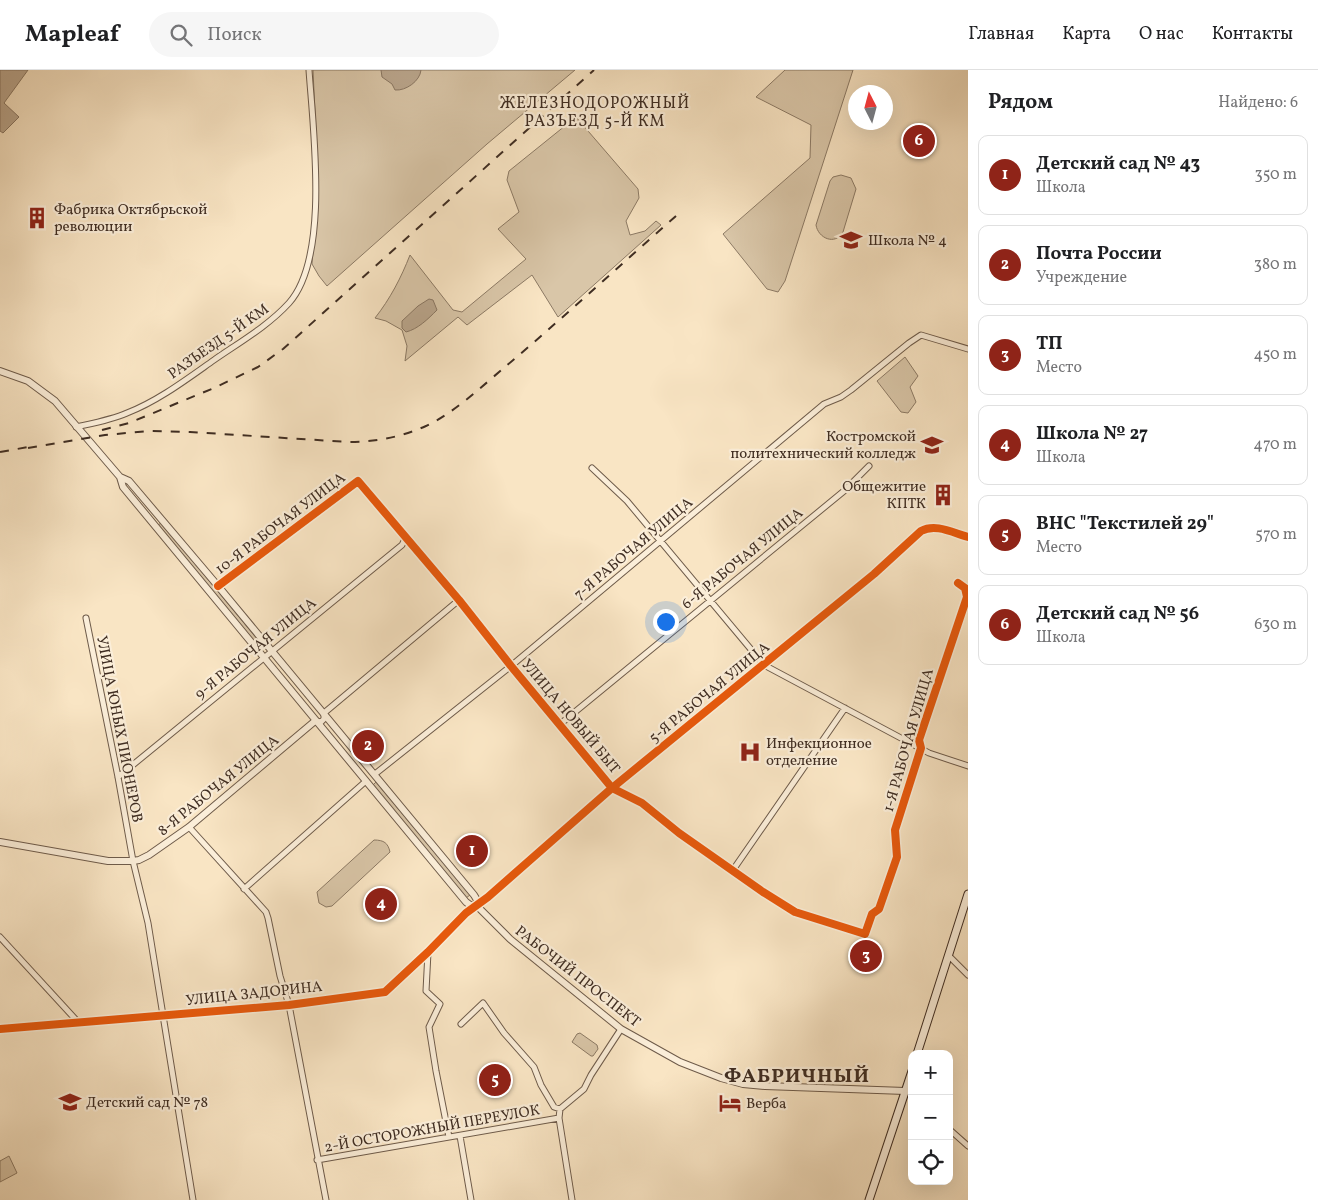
<!DOCTYPE html>
<html lang="ru">
<meta charset="utf-8">
<style>
:root{--surface:#fff;--page:#f6f6f6;--text:#202124;--muted:#757577;--line:#e0e0e0;--accent:#8f2418}
body{margin:0;font-family:Vollkorn,serif;background:var(--page);color:var(--text)}
.controls{position:absolute;right:15px;bottom:15px;display:grid;overflow:hidden;border-radius:10px;box-shadow:0 5px 20px #0002}
.controls button{width:45px;height:45px;display:grid;place-items:center;padding:0;border:0;border-bottom:1px solid var(--line);background:var(--surface);color:var(--text);font:25px sans-serif}
.compass{position:absolute;left:848px;top:15px;width:45px;height:45px;border-radius:50%;background:var(--surface);box-shadow:0 5px 20px #0002;rotate:354deg}
.you{position:absolute;left:665px;top:551px;width:18px;height:18px;margin:-12px;border:4px solid #fff;border-radius:50%;background:#1a73e8;box-shadow:0 0 0 8px #1a73e833}
.badge{display:grid;place-items:center;width:32px;height:32px;border-radius:50%;background:var(--accent);color:#fff;font-size:16px;font-weight:700}
.pin{position:absolute;translate:-50% -50%;border:2px solid #fff;box-shadow:0 1px 5px #0006}
.list{margin:0;padding:0;list-style:none}
h2{display:flex;justify-content:space-between;align-items:center;height:65px;margin:0;padding:0 20px;font-size:21px}
h2 small{font-size:16px;font-weight:400;color:var(--muted)}
.list li{display:grid;grid-template-columns:32px 1fr auto;gap:15px;align-items:center;box-sizing:border-box;height:80px;margin:0 10px 10px;padding:0 10px;border:1px solid var(--line);border-radius:10px}
.list b{display:block;font-size:19px;white-space:nowrap}
.list p{margin:0;font-size:16px;white-space:nowrap;color:var(--muted)}
.list em{font-size:16px;font-style:normal;color:var(--muted)}
.icon{flex:none;width:28px;height:28px;fill:none;stroke:currentColor;stroke-width:2;stroke-linecap:round;stroke-linejoin:round}
.map{position:relative;flex:none;width:968px;height:1130px;overflow:hidden}
header{display:flex;align-items:center;gap:30px;box-sizing:border-box;height:70px;padding:0 25px;background:var(--surface);border-bottom:1px solid var(--line)}
header strong{font-size:24px}
nav{display:flex;gap:28px;margin-inline-start:auto;font-size:18px}
.search{width:350px;height:45px;background:var(--page);display:flex;align-items:center;gap:12px;box-sizing:border-box;padding:0 18px;border-radius:28px;color:var(--muted);font-size:19px}
main{display:flex}
aside{flex:1;background:var(--surface)}
.map>svg:first-child{display:block}
.green{fill:#d9c6a8;stroke:#8c7a65}
.water{fill:#baa68d;stroke:#897662}
.lines{fill:none;stroke-linecap:round;stroke-linejoin:round}
.minor-casing{stroke:#6e5b4a;stroke-width:7}
.tertiary-casing{stroke:#6e5b4a;stroke-width:8}
.secondary-casing{stroke:#3f2d22;stroke-width:9}
.minor{stroke:#fbeed9;stroke-width:5}
.tertiary{stroke:#fbeed9;stroke-width:6}
.secondary{stroke:#fbeed9;stroke-width:7}
.rail{stroke:#3f2d22;stroke-width:2;stroke-dasharray:9 9;stroke-linecap:butt}
.cycleway-casing{stroke:#fbeed9;stroke-width:11}
.cycleway{stroke:#e8590c;stroke-width:8}
.labels{text-anchor:middle;stroke-width:4.5;stroke-linejoin:round;paint-order:stroke}
.poi-label{font-size:15px;fill:#3f2d22;stroke:#fbeed9;text-anchor:start}
.street-label{font-size:15px;fill:#3f2d22;stroke:#fbeed9}
.neighbourhood-label{font-size:16px;letter-spacing:1px;fill:#3f2d22;stroke:#fbeed9}
.district-label{font-size:20px;font-weight:bold;letter-spacing:1px;fill:#3f2d22;stroke:#fbeed9}
</style>
<header>
<strong>Mapleaf</strong>
<div class="search"><svg class="icon" aria-label="search" viewBox="0 0 24 24"><circle cx="10" cy="10" r="6"/><path d="M15 15l6 6"/></svg>Поиск</div>
<nav><a>Главная</a><a>Карта</a><a>О нас</a><a>Контакты</a></nav>
</header>
<main>
<div class="map">
<svg width="968" height="1130" viewBox="0 0 968 1130">
<rect width="100%" height="100%" fill="#f9e5c4"/>
<filter id="stains"><feTurbulence type="fractalNoise" baseFrequency=".004" numOctaves="4"/><feColorMatrix values="0 0 0 0 .2 0 0 0 0 .09 0 0 0 0 .02 0 0 0 .5 -.17"/></filter>
<radialGradient id="worn" r=".72"><stop offset=".6" stop-color="#630" stop-opacity="0"/><stop offset="1" stop-color="#630" stop-opacity=".3"/></radialGradient>
<path class="green" d="M313 0H575L487 74 327 216 319 206 312 194 318 109Z
M785 0H853L785 211 778 222 767 219 723 164 810 88 811 55 756 27Z
M576 47 638 119 639 128 626 151 630 165 645 161 656 151 661 155 558 247 532 205 467 255 458 247 405 291 407 276 402 260 386 251 375 248C390 229 401 208 410 185L453 240 462 242 526 189 498 159 519 142 507 110 509 101Z
M841 105 851 108 856 119 843 162C835 176 818 168 816 155L830 111 833 107Z
M905 287 918 306 910 317 916 332 908 343 901 342 877 311Z
M161 453 264 577 260 579 158 455Z
M376 712 470 825 466 828 373 715Z
M374 770C384 770 388 773 390 782L332 836 326 837 319 833 317 822Z
M580 963 597 975 598 979 593 986H591L572 972 577 964Z
M9 1086 17 1103 0 1112V1091Z"/>
<path class="water" d="M0 0H28L4 33 19 47 3 63 0 61Z
M381 0H421C420 11 406 21 395 20L392 14 382 7Z
M429 229 433 230 437 240C428 249 418 259 406 262L402 258V251L418 236Z"/>
<g class="lines">
<g class="minor-casing">
<path id="minor" d="M76 357C94 353 111 350 127 343 158 331 187 309 214 290 240 272 268 256 289 233 330 187 313 59 309 0
M592 398 627 431 764 595 929 683 968 696
M218 516 358 411 459 530 511 596 612 718 642 733 679 763 763 822 795 842 865 864 872 844 879 839 897 787 895 760 921 678 919 670 967 527 965 518 958 513
M86 548 118 707 133 791 148 853 193 1130
M316 651 321 652 324 649V643L459 530
M559 655 844 421 869 396
M375 704 511 596 824 334 841 327 851 320 909 273 921 265 968 279
M118 707 402 475 406 467
M189 757 266 842 268 848 280 906 289 935 326 1130
M733 800 845 638
M244 819 366 711
M0 867 78 952
M428 882 426 921 440 934 429 957 436 1001 449 1067
M949 886 968 905
M461 954 483 933 504 963 534 997 541 1015 554 1037 560 1039
M0 959 289 935 385 922 428 882 466 843 488 827 612 718 874 504 921 461C936 453 953 463 968 467
M559 1048 572 1130
M949 1059 968 1076
M460 1066 471 1130
M317 1090 559 1048 560 1039 584 1019 591 1005 621 959"/>
</g>
<g class="tertiary-casing">
<path id="tertiary" d="M0 301 28 311 55 331 120 407 123 417 466 832 470 835 477 836
M120 407 129 411 218 516 474 825 477 830V836L510 869 621 959 680 992 721 1008 743 1014 765 1016 905 1021
M0 772 108 791H133L139 790 149 785 189 757 315 651"/>
</g>
<g class="secondary-casing">
<path id="secondary" d="M917 984 968 824
M869 1130 912 1001"/>
</g>
<use href="#minor" class="minor"/>
<use href="#tertiary" class="tertiary"/>
<use href="#secondary" class="secondary"/>
<path class="rail" d="M102 360 129 353 214 318 258 297 283 279 594 0
M28 378 105 365 148 361 190 362 349 372C376 372 401 367 426 356 454 343 481 317 505 297 563 248 619 196 676 146
M0 382 34 376"/>
<g class="cycleway-casing">
<path id="cycleway" d="M218 516 358 411 459 530 511 596 612 718 642 733 679 763 763 822 795 842 865 864 872 844 879 839 897 787 895 760 921 678 919 670 967 527 965 518 958 513
M0 959 289 935 385 922 428 882 466 843 488 827 612 718 874 504 921 461C936 453 953 463 968 467"/>
</g>
<use href="#cycleway" class="cycleway"/>
</g>
<defs>
<g id="building-bare" transform="scale(1.725)"><path d="M-4-6H4V6H1V3H-1V6H-4ZM-2.5-4.3h1.7v1.8h-1.7ZM.8-4.3h1.7v1.8H.8ZM-2.5-1h1.7V.8h-1.7ZM.8-1h1.7V.8H.8Z" fill="#8f2418" stroke="#fbeed9" stroke-width="2.5" paint-order="stroke"/></g>
<g id="school-bare" transform="scale(1.725)"><path d="M0-5L7-2L0 1L-7-2ZM-4 1L0 2.5L4 1V4Q0 6-4 4Z" fill="#8f2418" stroke="#fbeed9" stroke-width="2.5" paint-order="stroke"/></g>
<g id="university-bare" transform="scale(1.725)"><path d="M0-5L7-2L0 1L-7-2ZM-4 1L0 2.5L4 1V4Q0 6-4 4Z" fill="#8f2418" stroke="#fbeed9" stroke-width="2.5" paint-order="stroke"/></g>
<g id="hospital-bare" transform="scale(1.725)"><path d="M-5-5h3v3.5h4V-5h3V5h-3V1.5h-4V5h-3Z" fill="#8f2418" stroke="#fbeed9" stroke-width="2.5" paint-order="stroke"/></g>
<g id="hotel-bare" transform="scale(1.725)"><path d="M-6-4.5h1.5V1H6V5H4.5V3h-9V5H-6ZM-4 0a1.8 1.8 0 1 1 3.6 0ZM.5 0V-2.5h3Q6-2.5 6 0Z" fill="#8f2418" stroke="#fbeed9" stroke-width="2.5" paint-order="stroke"/></g>
</defs>
<g fill-rule="evenodd">
<use href="#building-bare" x="37" y="148"/>
<use href="#school-bare" x="851" y="170"/>
<use href="#university-bare" x="932" y="375"/>
<use href="#building-bare" x="943" y="425"/>
<use href="#hospital-bare" x="750" y="682"/>
<use href="#school-bare" x="70" y="1032"/>
<use href="#hotel-bare" x="730" y="1033"/>
</g>
<g class="labels">
<g class="poi-label">
<text x="54" y="144">Фабрика Октябрьской<tspan x="54" dy="17">революции</tspan></text>
<text x="868" y="175">Школа № 4</text>
<text x="916" y="371" text-anchor="end">Костромской<tspan x="916" dy="17">политехнический колледж</tspan></text>
<text x="926" y="421" text-anchor="end">Общежитие<tspan x="926" dy="17">КПТК</tspan></text>
<text x="766" y="678">Инфекционное<tspan x="766" dy="17">отделение</tspan></text>
<text x="86" y="1037">Детский сад № 78</text>
<text x="746" y="1038">Верба</text>
</g>
<g class="street-label">
<text transform="translate(218 271) rotate(-35)" y="5">РАЗЪЕЗД 5-Й КМ</text>
<text transform="translate(280 453) rotate(-37)" y="5">10-Я РАБОЧАЯ УЛИЦА</text>
<text transform="translate(633 478) rotate(-40)" y="5">7-Я РАБОЧАЯ УЛИЦА</text>
<text transform="translate(742 488) rotate(-39)" y="5">6-Я РАБОЧАЯ УЛИЦА</text>
<text transform="translate(255 578) rotate(-39)" y="5">9-Я РАБОЧАЯ УЛИЦА</text>
<text transform="translate(709 622) rotate(-39)" y="5">5-Я РАБОЧАЯ УЛИЦА</text>
<text transform="translate(571 646) rotate(50)" y="5">УЛИЦА НОВЫЙ БЫТ</text>
<text transform="translate(120 659) rotate(79)" y="5">УЛИЦА ЮНЫХ ПИОНЕРОВ</text>
<text transform="translate(908 670) rotate(-74)" y="5">1-Я РАБОЧАЯ УЛИЦА</text>
<text transform="translate(218 715) rotate(-39)" y="5">8-Я РАБОЧАЯ УЛИЦА</text>
<text transform="translate(578 906) rotate(38)" y="5">РАБОЧИЙ ПРОСПЕКТ</text>
<text transform="translate(254 923) rotate(-6)" y="5">УЛИЦА ЗАДОРИНА</text>
<text transform="translate(432 1058) rotate(-10)" y="5">2-Й ОСТОРОЖНЫЙ ПЕРЕУЛОК</text>
</g>
<g class="neighbourhood-label">
<text x="595" y="38">ЖЕЛЕЗНОДОРОЖНЫЙ<tspan x="595" dy="18">РАЗЪЕЗД 5-Й КМ</tspan></text>
</g>
<g class="district-label">
<text x="797" y="1012">ФАБРИЧНЫЙ</text>
</g>
</g>
<rect width="100%" height="100%" filter="url(#stains)"/>
<rect width="100%" height="100%" fill="url(#worn)"/>
</svg>
<div class="controls">
<button>+</button>
<button>−</button>
<button><svg class="icon" aria-label="locate" viewBox="0 0 24 24"><circle cx="12" cy="12" r="6"/><path d="M12 2v4M12 18v4M2 12h4M18 12h4"/></svg></button>
</div>
<svg class="compass" viewBox="-18 -18 36 36"><path d="M0-13l5 13h-10z" fill="#e53935"/><path d="M0 13l5-13h-10z" fill="#757577"/></svg>
<div class="you"></div>
<div class="pin badge" style="left:472px;top:781px">1</div>
<div class="pin badge" style="left:368px;top:676px">2</div>
<div class="pin badge" style="left:866px;top:886px">3</div>
<div class="pin badge" style="left:381px;top:834px">4</div>
<div class="pin badge" style="left:495px;top:1010px">5</div>
<div class="pin badge" style="left:919px;top:71px">6</div>
</div>
<aside>
<h2>Рядом<small>Найдено: 6</small></h2>
<ul class="list">
<li><span class="badge">1</span><div><b>Детский сад № 43</b><p>Школа</p></div><em>350 m</em></li>
<li><span class="badge">2</span><div><b>Почта России</b><p>Учреждение</p></div><em>380 m</em></li>
<li><span class="badge">3</span><div><b>ТП</b><p>Место</p></div><em>450 m</em></li>
<li><span class="badge">4</span><div><b>Школа № 27</b><p>Школа</p></div><em>470 m</em></li>
<li><span class="badge">5</span><div><b>ВНС &quot;Текстилей 29&quot;</b><p>Место</p></div><em>570 m</em></li>
<li><span class="badge">6</span><div><b>Детский сад № 56</b><p>Школа</p></div><em>630 m</em></li>
</ul>
</aside>
</main>
